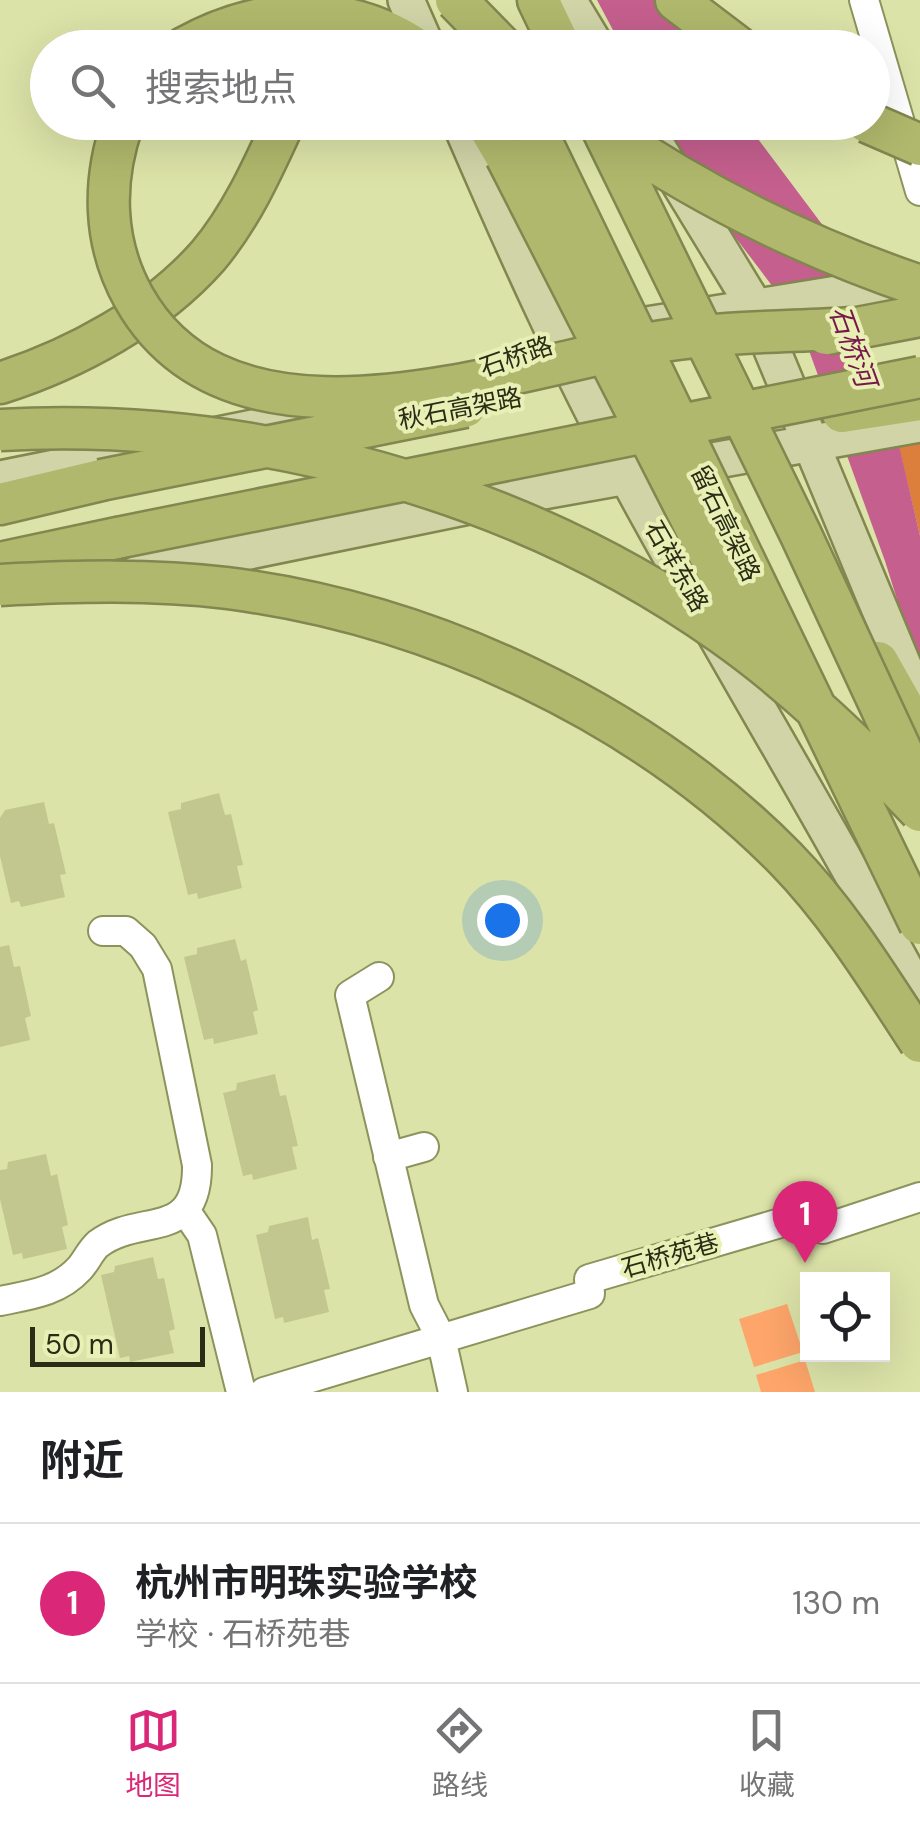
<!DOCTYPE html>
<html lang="zh">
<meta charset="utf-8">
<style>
:root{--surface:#fff;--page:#f2f2f2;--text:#202124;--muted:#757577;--line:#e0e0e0;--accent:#db2777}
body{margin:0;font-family:"DM Sans","Noto Sans SC",sans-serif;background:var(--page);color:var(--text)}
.controls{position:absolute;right:30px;bottom:30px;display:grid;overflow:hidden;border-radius:0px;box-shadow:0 10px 40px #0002}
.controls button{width:90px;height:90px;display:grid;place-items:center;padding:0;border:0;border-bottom:2px solid var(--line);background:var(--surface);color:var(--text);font:50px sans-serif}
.scale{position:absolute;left:30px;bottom:25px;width:175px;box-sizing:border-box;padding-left:10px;border:5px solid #2a2c15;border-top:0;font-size:28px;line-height:35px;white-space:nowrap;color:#2a2c15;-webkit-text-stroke:8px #e9f0b5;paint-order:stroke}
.you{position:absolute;left:502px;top:920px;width:35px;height:35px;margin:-25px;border:8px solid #fff;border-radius:50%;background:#1a73e8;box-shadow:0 0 0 15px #1a73e833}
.badge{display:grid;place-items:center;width:65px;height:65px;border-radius:50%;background:var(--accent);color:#fff;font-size:32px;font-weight:700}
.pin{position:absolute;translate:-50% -82px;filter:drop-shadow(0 2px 5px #0008)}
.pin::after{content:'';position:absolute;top:52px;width:35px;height:30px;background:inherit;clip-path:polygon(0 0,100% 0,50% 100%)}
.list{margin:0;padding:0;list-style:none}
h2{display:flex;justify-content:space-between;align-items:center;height:130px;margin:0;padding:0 40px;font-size:42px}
h2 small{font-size:32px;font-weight:400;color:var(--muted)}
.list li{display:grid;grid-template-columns:65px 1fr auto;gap:30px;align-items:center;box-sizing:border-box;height:160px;padding:0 40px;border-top:2px solid var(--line)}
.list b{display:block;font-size:38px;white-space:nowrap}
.list p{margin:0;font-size:32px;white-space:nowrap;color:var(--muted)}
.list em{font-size:32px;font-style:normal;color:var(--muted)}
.icon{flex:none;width:55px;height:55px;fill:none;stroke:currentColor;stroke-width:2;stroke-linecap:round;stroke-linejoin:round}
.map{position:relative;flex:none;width:920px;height:1392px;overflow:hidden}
.search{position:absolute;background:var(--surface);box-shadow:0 10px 40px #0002;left:30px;right:30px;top:30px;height:110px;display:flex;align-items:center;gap:25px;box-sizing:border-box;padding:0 35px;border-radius:55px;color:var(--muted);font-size:38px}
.sheet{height:290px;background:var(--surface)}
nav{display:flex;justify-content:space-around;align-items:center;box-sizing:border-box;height:140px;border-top:2px solid var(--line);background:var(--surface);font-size:28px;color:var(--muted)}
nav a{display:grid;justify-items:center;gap:5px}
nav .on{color:var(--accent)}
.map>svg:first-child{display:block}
.green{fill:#fda56a}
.forest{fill:#dc7f3d}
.water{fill:#c55f8e}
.building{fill:#c1c78e}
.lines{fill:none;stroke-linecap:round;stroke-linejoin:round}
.minor-casing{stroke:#8d935c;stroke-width:32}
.major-casing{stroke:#81874e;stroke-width:40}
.highway-casing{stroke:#81874e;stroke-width:45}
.minor{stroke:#fff;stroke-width:28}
.major{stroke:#d0d4a7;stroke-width:35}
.highway{stroke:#b0b86d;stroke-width:40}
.highway-bridge-casing{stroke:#81874e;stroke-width:45;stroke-linecap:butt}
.highway-bridge{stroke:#b0b86d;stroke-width:40}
.labels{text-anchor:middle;stroke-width:8;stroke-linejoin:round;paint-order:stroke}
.street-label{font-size:25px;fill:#2a2c15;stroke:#e9f0b5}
.water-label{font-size:28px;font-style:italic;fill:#77184a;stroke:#e9f0b5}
</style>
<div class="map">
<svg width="920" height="1392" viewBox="0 0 920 1392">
<rect width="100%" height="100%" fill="#dce3a8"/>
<path class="green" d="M787 1304 803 1352 754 1367 739 1319Z
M805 1360 815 1392H761L756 1375Z"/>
<path class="forest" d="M920 438V536L898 443Z"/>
<path class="water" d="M597 0H683L703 47H622Z
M658 123H746L824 227 895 428 920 536V673L885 561 798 320 673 155Z"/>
<path class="building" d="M219 793 225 815 231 814 243 865 237 866 242 888 198 899 197 893 188 895 168 812 181 809V803Z
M44 802 49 824 54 823 66 874 60 875 65 897 21 907 19 901 11 903 0 856V818L5 810Z
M235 939 241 961 246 959 258 1010 253 1012 258 1034 214 1044 213 1038 204 1040 184 957 197 954V948Z
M9 945 14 967 20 966 31 1016 25 1018 30 1040 0 1047V947Z
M275 1074 280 1096 286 1095 298 1146 292 1147 297 1169 253 1180 252 1174 243 1176 223 1093 236 1090 237 1083Z
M46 1154 51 1176 57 1174 68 1225 62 1227 67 1249 23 1259 22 1253 13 1255 0 1199V1170L7 1169 8 1162Z
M308 1217 312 1240 318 1238 330 1289 324 1290 329 1312 284 1323 283 1317 275 1319 256 1235 268 1232 269 1226Z
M153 1257 158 1279 164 1278 175 1329 169 1331 174 1353 130 1362 129 1356 120 1358 101 1275 114 1272 115 1266Z"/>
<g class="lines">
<g class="minor-casing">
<path id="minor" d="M864 0 920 191
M379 977 350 995 424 1305 441 1338 453 1392
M388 1157 424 1147
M185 1210 202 1235 241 1392
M0 1301C29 1295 58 1292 79 1269 86 1262 90 1251 98 1244 140 1212 198 1243 197 1165L157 969 143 946 126 931H103
M264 1392 590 1294 589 1279 787 1221 823 1229 920 1197"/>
</g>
<g class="major-casing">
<path id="major" d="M406 0 427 48
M568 0 597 48
M460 122C512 243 566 364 629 480 723 654 827 822 920 997
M642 122 753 304 920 706
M622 329 911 282
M0 479 357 407
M137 574 532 493 920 424"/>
</g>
<g class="highway-casing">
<path id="highway" d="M538 0 561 48
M676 0 739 48
M184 48C258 7 343 0 415 48
M486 122 506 156
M0 383C75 359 155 316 208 256 241 217 263 168 284 122
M842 412 920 400
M0 504 101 480
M0 563 117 538
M878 662 904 708 920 724"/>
</g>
<use href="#minor" class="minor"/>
<use href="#major" class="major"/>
<use href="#highway" class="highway"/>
<g class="highway-bridge-casing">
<path id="highway-bridge" d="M456 0 503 48
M123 122C102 181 103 243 134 298 234 475 510 367 663 341 725 331 790 332 853 328
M532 122 920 924
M599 122 801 535 920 791
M867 122 920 145
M603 128C703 197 805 247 920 286
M506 156 750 634
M826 334 920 316
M0 430C249 416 518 489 723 634 795 685 859 747 920 811
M101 480 465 407
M117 538 920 377
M0 585C76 581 152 579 227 588 431 614 641 712 785 858 838 912 879 979 920 1042"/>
</g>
<use href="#highway-bridge" class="highway-bridge"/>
</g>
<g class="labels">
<g class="street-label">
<text transform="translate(516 356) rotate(-19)" y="9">石桥路</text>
<text transform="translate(460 408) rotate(-11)" y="9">秋石高架路</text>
<text transform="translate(726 523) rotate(64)" y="9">留石高架路</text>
<text transform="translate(677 566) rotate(60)" y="9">石祥东路</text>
<text transform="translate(670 1255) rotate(-16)" y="9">石桥苑巷</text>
</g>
<g class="water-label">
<text transform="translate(853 346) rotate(70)" y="10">石桥河</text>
</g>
</g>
</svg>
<div class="controls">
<button><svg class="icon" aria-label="locate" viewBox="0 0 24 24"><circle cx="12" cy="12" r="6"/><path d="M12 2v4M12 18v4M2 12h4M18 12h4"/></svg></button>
</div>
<div class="scale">50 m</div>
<div class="you"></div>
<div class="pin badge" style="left:805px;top:1263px">1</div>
<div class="search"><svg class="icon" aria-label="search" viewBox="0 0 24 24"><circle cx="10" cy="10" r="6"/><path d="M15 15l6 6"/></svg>搜索地点</div>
</div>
<section class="sheet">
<h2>附近<small></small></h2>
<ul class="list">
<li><span class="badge">1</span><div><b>杭州市明珠实验学校</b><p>学校 · 石桥苑巷</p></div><em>130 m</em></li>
</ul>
</section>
<nav>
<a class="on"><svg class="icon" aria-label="map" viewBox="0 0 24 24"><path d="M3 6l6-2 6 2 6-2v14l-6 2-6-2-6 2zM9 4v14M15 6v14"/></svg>地图</a>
<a><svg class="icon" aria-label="directions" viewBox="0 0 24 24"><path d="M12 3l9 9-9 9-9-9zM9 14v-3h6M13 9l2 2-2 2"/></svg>路线</a>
<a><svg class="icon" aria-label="saved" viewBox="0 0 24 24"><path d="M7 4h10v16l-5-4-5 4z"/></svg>收藏</a>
</nav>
